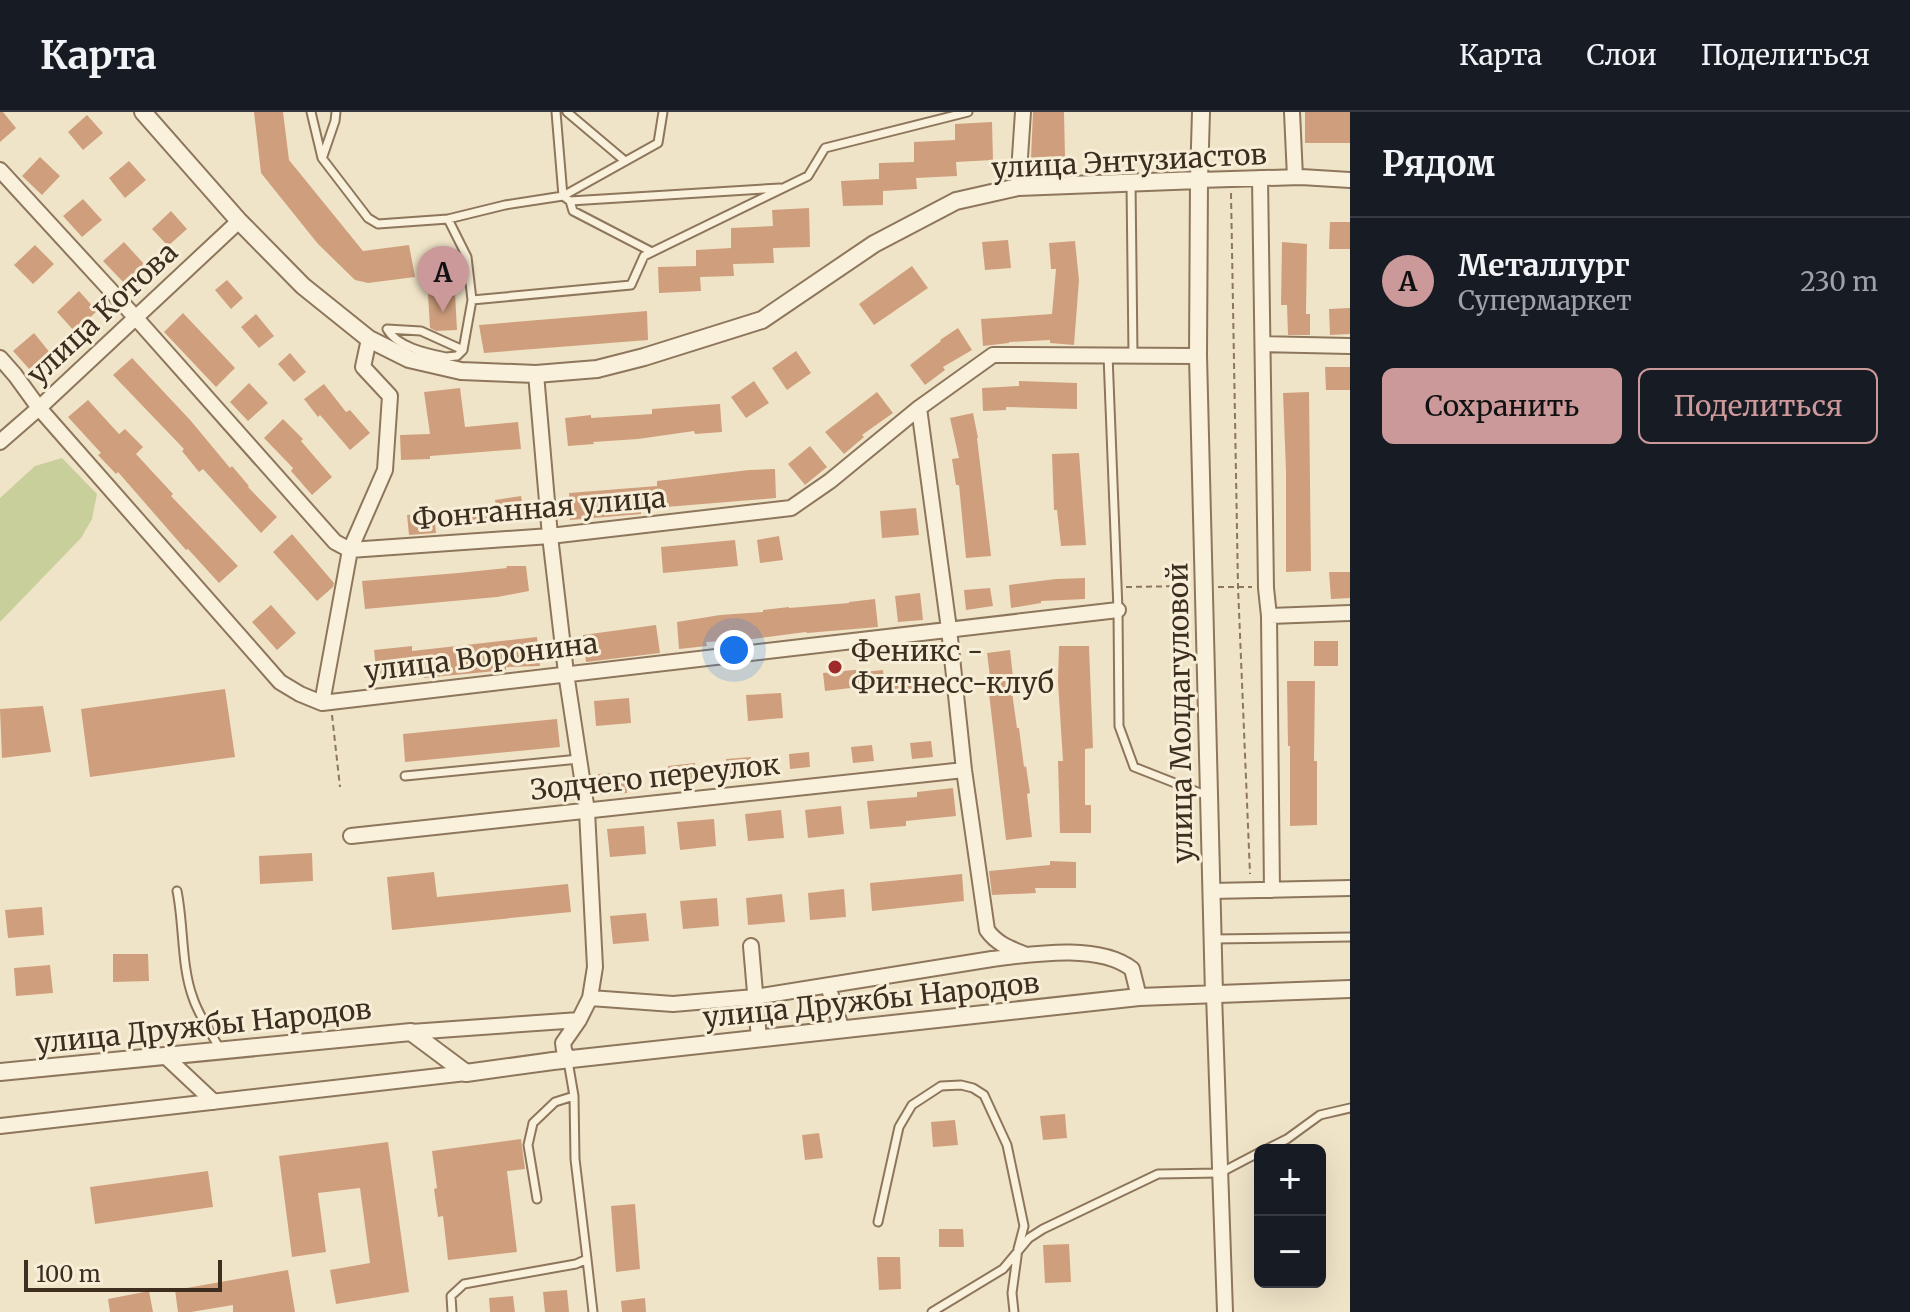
<!DOCTYPE html>
<html lang="ru">
<meta charset="utf-8">
<style>
:root{--surface:#171b24;--page:#20242c;--text:#f1f3f6;--muted:#9ea1a6;--line:#363941;--accent:#cc999b}
body{margin:0;font-family:Merriweather,serif;background:var(--page);color:var(--text)}
.controls{position:absolute;right:24px;bottom:24px;display:grid;overflow:hidden;border-radius:12px;box-shadow:0 8px 32px #0002}
.controls button{width:72px;height:72px;display:grid;place-items:center;padding:0;border:0;border-bottom:2px solid var(--line);background:var(--surface);color:var(--text);font:40px sans-serif}
.scale{position:absolute;left:24px;bottom:20px;width:198px;box-sizing:border-box;padding-left:8px;border:4px solid #3d2e20;border-top:0;font-size:22px;line-height:28px;white-space:nowrap;color:#3d2e20;-webkit-text-stroke:6px #f7eed8;paint-order:stroke}
.you{position:absolute;left:734px;top:538px;width:28px;height:28px;margin:-20px;border:6px solid #fff;border-radius:50%;background:#1a73e8;box-shadow:0 0 0 12px #1a73e833}
.badge{display:grid;place-items:center;width:52px;height:52px;border-radius:50%;background:var(--accent);color:#111;font-size:26px;font-weight:700}
.pin{position:absolute;translate:-50% -66px;filter:drop-shadow(0 2px 4px #0008)}
.pin::after{content:'';position:absolute;top:42px;width:28px;height:24px;background:inherit;clip-path:polygon(0 0,100% 0,50% 100%)}
.list{margin:0;padding:0;list-style:none}
h2{display:flex;justify-content:space-between;align-items:center;height:104px;margin:0;padding:0 32px;font-size:34px}
h2 small{font-size:26px;font-weight:400;color:var(--muted)}
.list li{display:grid;grid-template-columns:52px 1fr auto;gap:24px;align-items:center;box-sizing:border-box;height:128px;padding:0 32px;border-top:2px solid var(--line)}
.list b{display:block;font-size:30px;white-space:nowrap}
.list p{margin:0;font-size:26px;white-space:nowrap;color:var(--muted)}
.list em{font-size:26px;font-style:normal;color:var(--muted)}
.actions{display:flex;gap:16px;padding:24px 32px}
.actions a{flex:1;padding:18px 0;border:2px solid var(--accent);border-radius:12px;text-align:center;font-size:28px;color:var(--accent)}
.actions .main{background:var(--accent);color:#111}
.map{position:relative;flex:none;width:1350px;height:1200px;overflow:hidden}
header{display:flex;align-items:center;gap:48px;box-sizing:border-box;height:112px;padding:0 40px;background:var(--surface);border-bottom:2px solid var(--line)}
header strong{font-size:38px}
nav{display:flex;gap:44px;margin-inline-start:auto;font-size:28px}
main{display:flex}
aside{flex:1;background:var(--surface)}
.map>svg:first-child{display:block}
.green{fill:#c9cf9b}
.building{fill:#cf9f7d}
.lines{fill:none;stroke-linecap:round;stroke-linejoin:round}
.service-casing{stroke:#8d765c;stroke-width:11}
.minor-casing{stroke:#8d765c;stroke-width:18}
.tertiary-casing{stroke:#8d765c;stroke-width:20}
.path{stroke:#8d765c;stroke-width:2;stroke-dasharray:6 4;stroke-linecap:butt}
.service{stroke:#faf1dc;stroke-width:7}
.minor{stroke:#faf1dc;stroke-width:14}
.tertiary{stroke:#faf1dc;stroke-width:16}
.poi-dot{fill:#9e2a2b;stroke:#f7eed8;stroke-width:3}
.labels{text-anchor:middle;stroke-width:6;stroke-linejoin:round;paint-order:stroke}
.street-label{font-size:28px;fill:#3d2e20;stroke:#f7eed8}
.poi-label{font-size:28px;fill:#3d2e20;stroke:#f7eed8;text-anchor:start}
</style>
<header>
<strong>Карта</strong>
<nav><a>Карта</a><a>Слои</a><a>Поделиться</a></nav>
</header>
<main>
<div class="map">
<svg width="1350" height="1200" viewBox="0 0 1350 1200">
<rect width="100%" height="100%" fill="#f0e4c8"/>
<path class="green" d="M62 346 97 382 92 407 81 426 0 510V386L35 354Z"/>
<path class="building" d="M0 0H3L16 16 0 30Z
M254 0H283L289 48 363 139 409 133 415 165 368 171 355 168 318 132 261 61Z
M1033 0H1064L1065 45 1031 46Z
M1305 0H1350V31H1305Z
M87 3 103 21 83 38 68 20Z
M992 10 993 48 956 50 957 64 916 66 917 77 883 79V93L843 94 841 69 879 67V51L914 50V30L955 28V12Z
M40 45 60 64 42 83 22 64Z
M129 49 146 68 125 86 109 66Z
M83 87 102 108 82 125 63 104Z
M809 96 810 135 773 136 774 151 733 152 734 164 700 165 701 179 659 181 658 155 696 154V138L731 136V116L773 114 772 98Z
M171 99 187 117 168 134 152 117Z
M1330 110H1350V137H1329Z
M1008 128 1011 156 985 158 982 130Z
M1075 129 1079 168 1074 233 1050 231V228L1009 230V231L983 234 981 207 1052 202 1056 157H1051L1049 131Z
M124 130 145 153 125 172 103 149Z
M1282 130 1307 132 1306 202H1310V223H1288L1287 193H1281Z
M35 133 54 152 33 172 14 153Z
M912 154 928 176 874 213 859 192Z
M227 168 243 186 231 197 215 178Z
M79 179 97 199 75 220 57 200Z
M455 181 457 218 436 219 430 216 428 182Z
M1350 196V222L1330 223 1329 197Z
M647 199 648 228 484 241 479 213Z
M183 201 235 256 216 275 164 220Z
M256 202 274 224 259 236 241 215Z
M958 216 972 238 943 255 945 258 925 273 910 253 941 229 940 228Z
M34 221 51 242 31 259 13 239Z
M796 239 811 261 787 278 772 256Z
M290 241 306 260 294 270 278 252Z
M132 246 191 309 230 356 232 354 249 374 248 375 277 405 261 421 203 357 199 360 182 339 184 337 113 263Z
M1325 255H1350V278H1326Z
M754 269 769 291 746 306 731 285Z
M1019 269 1077 271V297L1006 295V298L983 299 982 276 1019 274Z
M249 271 268 291 248 309 230 290Z
M324 272 346 300 350 298 370 321 350 338 320 303 318 305 304 287Z
M460 276 465 315 518 310 521 337 430 344V347L401 348 400 323 430 322 424 280Z
M877 280 893 301 862 323 864 325 844 342 825 320Z
M1309 280 1311 459 1286 460V359L1283 281Z
M88 288 119 322 125 317 143 335 136 342 173 382 171 384 238 454 219 471 188 437 186 438 118 360 116 362 98 343 101 341 68 305Z
M720 292 722 320 695 322 694 319 638 327 593 330 594 332 568 334 565 306 591 303V306L652 302V297Z
M973 301 978 326H977L991 444 966 446 959 373H956L952 347 959 346 950 306Z
M283 307 303 327 301 329 332 365 312 383 291 359 293 356 264 326Z
M810 334 827 355 805 373 788 352Z
M1079 341 1086 433 1061 434 1057 398H1054L1052 342Z
M775 357 776 386 641 397V402L570 408 569 381 657 374V369L749 358Z
M521 384 525 408 457 416 455 397 496 393 495 388Z
M916 396 919 423 882 426 880 399Z
M434 401 436 421 409 423 407 403Z
M292 422 334 471 333 475 317 489 273 440Z
M779 424 783 448 760 451 757 428Z
M735 428 738 454 663 461 661 435Z
M506 454H526L529 479 497 485 365 497 362 469 458 461 507 456Z
M1329 460H1350V486L1331 487Z
M1085 466V487L1041 489V491L1011 496 1009 473 1056 467Z
M990 476 993 494 966 498 964 478Z
M920 481 923 508 898 510 895 484Z
M875 487 878 515 807 521 806 520 745 528 706 530 707 534 679 537 677 510 720 503 763 500V498L789 495V496L849 491V490Z
M271 493 296 521 277 538 252 510Z
M656 513 660 541 586 550 583 523Z
M537 525 540 554 506 555V558L424 566 423 561 377 565 374 538 412 534V539Z
M1314 529H1338V554H1314Z
M1059 534H1089L1093 636 1085 637V693H1091V721H1060L1058 649H1063L1058 570Z
M1010 538 1013 565 1010 566 1017 616H1019L1024 655 1026 654 1030 681 1027 682 1032 725 1006 728 989 581H992L987 541Z
M864 557V560L883 558 884 567 912 565 914 579 886 583 885 572 825 579 823 561Z
M1287 569H1315L1314 649H1317V713L1290 714V634H1288Z
M225 577 235 645 90 665 81 597Z
M781 581 783 606 748 609 746 583Z
M629 586 631 611 596 614 594 589Z
M43 594 51 640 2 646 0 597Z
M557 607 560 635 405 650 403 622Z
M931 629 933 645 912 647 910 631Z
M872 633 874 649 853 651 851 635Z
M809 640 810 655 790 657 789 642Z
M751 645 752 664 728 666 726 647Z
M695 651 697 672 670 674 668 654Z
M625 660 627 681 600 683 598 662Z
M953 676 956 704 906 709V714L870 717 867 689 917 685V680Z
M841 694 844 722 808 726 805 698Z
M781 698 784 726 748 729 745 702Z
M714 707 716 734 680 738 677 710Z
M644 714 646 742 610 745 607 717Z
M312 741 313 769 260 772 259 744Z
M1050 749 1076 750V776H1035L1036 781 992 783 989 759 1050 753Z
M434 760 437 785 568 772 571 800 392 818 387 765Z
M962 762 964 789 872 799 870 771Z
M844 777 846 805 810 808 808 781Z
M782 782 785 810 748 813 746 786Z
M717 786 719 814 683 817 680 789Z
M42 795 44 823 8 826 5 798Z
M646 801 649 829 613 832 610 804Z
M113 842H148L149 869 113 870Z
M50 853 53 881 16 884 14 856Z
M1065 1002 1067 1026 1043 1028 1040 1004Z
M955 1008 958 1033 933 1035 931 1010Z
M819 1021 823 1046 805 1048 802 1023Z
M521 1027 525 1057 507 1059 517 1140 448 1148 443 1104 438 1105 434 1077 437 1076 432 1039Z
M388 1030 409 1180 336 1192 330 1158 370 1151 360 1076 318 1081 326 1140 292 1145 279 1044Z
M208 1059 213 1095 95 1112 90 1075Z
M635 1092 640 1157 616 1160 611 1094Z
M939 1117H963L964 1135H939Z
M1069 1132 1071 1170 1045 1171 1043 1133Z
M877 1145H900L901 1177 879 1178Z
M288 1158 295 1200H233V1193L191 1200H178L175 1178Z
M567 1178 569 1200H545L543 1180Z
M149 1179 153 1200H110L108 1187Z
M513 1184 515 1200H490L489 1186Z
M645 1186 646 1200H622L621 1189Z"/>
<g class="lines">
<g class="service-casing">
<path id="service" d="M311 0 322 46 368 106 378 112 448 107 467 145 472 188 463 238 457 244 446 245 443 253
M567 0 625 49
M663 0 658 31 563 84 570 89 780 76
M323 44 335 9 336 0
M1131 70 1133 243
M570 89 573 99 652 140
M448 107 505 93 563 84 556 0
M472 188 631 173 644 144 808 64 825 36 968 0
M1108 243 1118 498 1119 614 1134 655 1208 684
M446 245C427 241 397 235 387 217L421 219 463 238
M405 664 579 647
M177 779C184 813 181 854 193 886 199 904 211 921 220 937
M1212 827 1350 825
M1265 1038 1287 1027 1320 1003 1350 996
M537 1087 528 1033 533 1011 555 990 574 984
M878 1110 899 1015 912 993 941 974 961 973 973 976 984 983 1007 1033 1024 1114 1018 1137 1012 1181 1014 1200
M587 1147 593 1200
M452 1200 451 1184 464 1172 576 1152 587 1147 575 1047 574 984 568 949
M932 1200 1003 1157 1029 1126 1043 1117 1158 1062 1220 1061 1260 1040"/>
</g>
<g class="minor-casing">
<path id="minor" d="M1292 0 1295 65
M0 58 136 206 335 430 350 438 550 424 791 396 830 369 919 296 993 243 1198 244
M1260 66 1266 476 1269 504 1272 778
M1199 68 1301 65 1350 68
M1018 75 1023 0
M1263 232 1350 234
M0 246 15 263 39 296 280 570 300 582 322 591 1118 498
M536 262 550 424 566 561 587 699 595 855 590 886 579 908 563 931 564 938 568 947
M919 296 949 517 964 658 987 818C997 832 1009 836 1024 842
M0 330 39 296 239 109
M1269 504 1350 501
M322 591 350 438 385 358 390 284 363 255 369 227
M351 724 964 658
M1211 779 1350 776
M751 834 759 927
M828 874 842 918
M1214 882 1225 1200
M590 886 673 892 755 885 992 847C1032 842 1099 831 1132 857L1139 885
M411 920 579 908
M165 944 214 990
M0 1014 466 961"/>
</g>
<g class="tertiary-casing">
<path id="tertiary" d="M143 0 239 109 303 174 369 227 409 247 461 259 536 262 597 257 644 245 762 208 874 132 956 89 1018 75 1199 68
M1201 0 1199 68 1198 244 1214 882
M0 960 411 920 466 961 553 949 1139 885 1350 877"/>
</g>
<path class="path" d="M1231 81 1238 475 1250 762
M1126 475 1188 474
M1218 475H1252
M332 603 340 675"/>
<use href="#service" class="service"/>
<use href="#minor" class="minor"/>
<use href="#tertiary" class="tertiary"/>
</g>
<circle class="poi-dot" cx="835" cy="555" r="8"/>
<g class="labels">
<g class="street-label">
<text transform="translate(1129 49) rotate(-3)" y="10">улица Энтузиастов</text>
<text transform="translate(102 201) rotate(-43)" y="10">улица Котова</text>
<text transform="translate(539 396) rotate(-5)" y="10">Фонтанная улица</text>
<text transform="translate(481 545) rotate(-7)" y="10">улица Воронина</text>
<text transform="translate(1180 601) rotate(-91)" y="10">улица Молдагуловой</text>
<text transform="translate(655 665) rotate(-6)" y="10">Зодчего переулок</text>
<text transform="translate(871 888) rotate(-6)" y="10">улица Дружбы Народов</text>
<text transform="translate(203 914) rotate(-6)" y="10">улица Дружбы Народов</text>
</g>
<g class="poi-label">
<text x="851" y="549">Феникс -<tspan x="851" dy="32">Фитнесс-клуб</tspan></text>
</g>
</g>
</svg>
<div class="controls">
<button>+</button>
<button>−</button>
</div>
<div class="scale">100 m</div>
<div class="you"></div>
<div class="pin badge" style="left:443px;top:200px">A</div>
</div>
<aside>
<h2>Рядом<small></small></h2>
<ul class="list">
<li><span class="badge">A</span><div><b>Металлург</b><p>Супермаркет</p></div><em>230 m</em></li>
</ul>
<div class="actions"><a class="main">Сохранить</a><a>Поделиться</a></div>
</aside>
</main>
